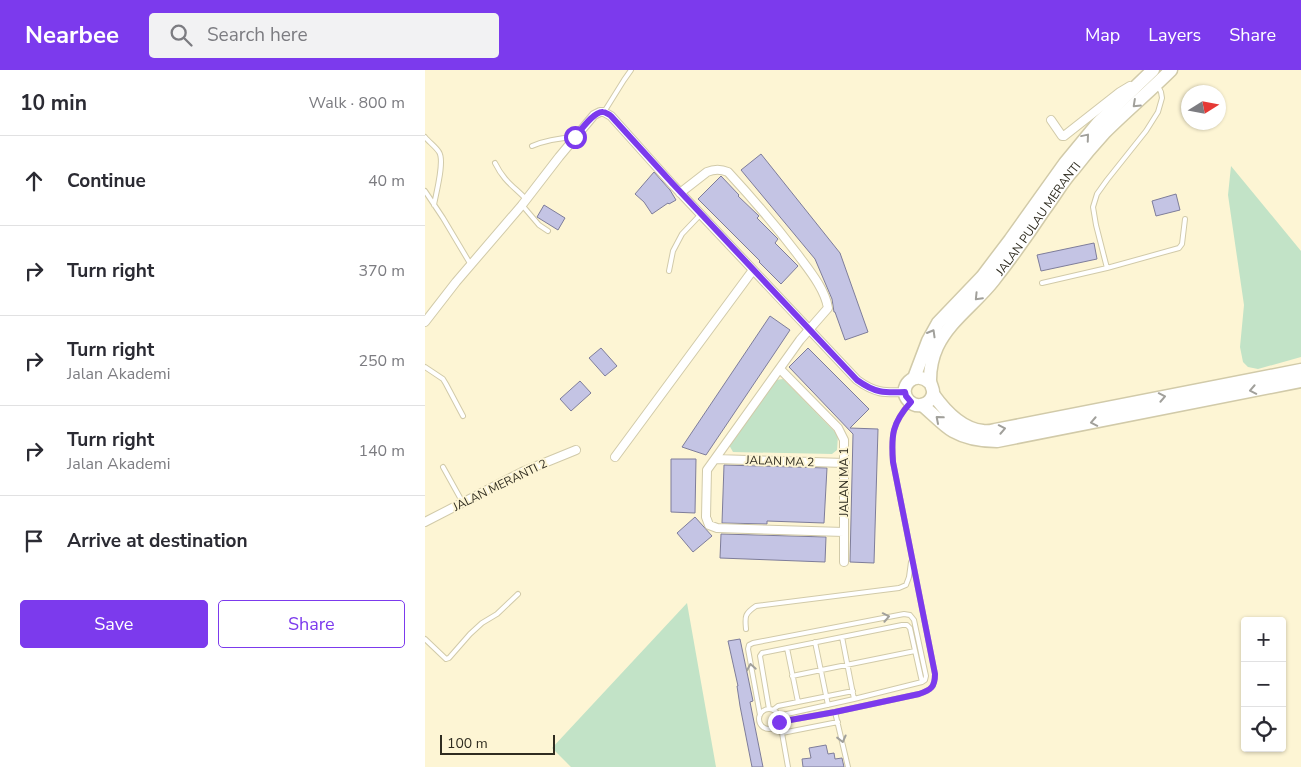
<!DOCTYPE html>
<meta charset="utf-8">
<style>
:root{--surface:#fff;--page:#f2f2f3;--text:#2b2b33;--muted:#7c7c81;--line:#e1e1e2;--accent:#7c3aed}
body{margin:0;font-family:"Nunito Sans",sans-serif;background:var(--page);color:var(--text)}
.controls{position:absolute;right:15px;bottom:15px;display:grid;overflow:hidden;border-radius:5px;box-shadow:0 1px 4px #0004}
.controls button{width:45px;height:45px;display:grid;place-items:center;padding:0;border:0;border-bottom:1px solid var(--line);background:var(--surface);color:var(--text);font:25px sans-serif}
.compass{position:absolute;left:756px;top:15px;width:45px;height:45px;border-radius:50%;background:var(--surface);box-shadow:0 1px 4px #0004;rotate:79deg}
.scale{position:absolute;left:15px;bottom:12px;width:115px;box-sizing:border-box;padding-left:5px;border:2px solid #2f2c20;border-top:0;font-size:14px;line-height:18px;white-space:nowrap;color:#2f2c20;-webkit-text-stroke:4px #fdf5d4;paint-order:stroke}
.stop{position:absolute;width:15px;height:15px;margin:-11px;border:4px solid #7c3aed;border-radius:50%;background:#fff}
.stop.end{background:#7c3aed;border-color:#fff;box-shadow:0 1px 5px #0008}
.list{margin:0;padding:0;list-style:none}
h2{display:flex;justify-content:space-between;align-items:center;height:65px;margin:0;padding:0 20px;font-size:21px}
h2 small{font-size:16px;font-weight:400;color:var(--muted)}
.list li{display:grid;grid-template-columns:32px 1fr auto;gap:15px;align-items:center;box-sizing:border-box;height:90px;padding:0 20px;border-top:1px solid var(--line)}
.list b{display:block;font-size:19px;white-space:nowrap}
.list p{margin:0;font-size:16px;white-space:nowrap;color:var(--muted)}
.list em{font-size:16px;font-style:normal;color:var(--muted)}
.actions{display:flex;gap:10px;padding:15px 20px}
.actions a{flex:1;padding:11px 0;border:1px solid var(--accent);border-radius:5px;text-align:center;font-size:18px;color:var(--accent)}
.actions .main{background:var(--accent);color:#fff}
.icon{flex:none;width:28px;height:28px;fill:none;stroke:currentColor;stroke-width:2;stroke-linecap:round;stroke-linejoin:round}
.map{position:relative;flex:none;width:876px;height:697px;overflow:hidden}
header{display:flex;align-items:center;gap:30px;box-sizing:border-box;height:70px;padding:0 25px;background:var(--accent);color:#fff}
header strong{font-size:24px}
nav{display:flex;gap:28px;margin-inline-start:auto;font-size:18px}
.search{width:350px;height:45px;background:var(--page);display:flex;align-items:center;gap:12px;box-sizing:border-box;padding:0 18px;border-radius:5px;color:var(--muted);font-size:19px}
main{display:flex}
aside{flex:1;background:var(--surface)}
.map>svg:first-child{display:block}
.green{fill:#c2e3c7}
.building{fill:#c4c4e4;stroke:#7e7d9a}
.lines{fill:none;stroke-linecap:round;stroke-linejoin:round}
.lane-casing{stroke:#d1caa9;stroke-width:6}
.street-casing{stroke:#d1caa9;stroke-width:10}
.primary-casing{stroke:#d1caa9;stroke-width:15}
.lane{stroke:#fff;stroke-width:4}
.street{stroke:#fff;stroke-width:8}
.primary{stroke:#fff;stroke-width:12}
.oneway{stroke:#a1a09b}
.route{stroke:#7c3aed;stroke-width:6}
.labels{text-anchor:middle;stroke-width:4;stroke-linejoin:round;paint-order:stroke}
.street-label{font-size:12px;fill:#2f2c20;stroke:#fdf5d4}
</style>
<header>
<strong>Nearbee</strong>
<div class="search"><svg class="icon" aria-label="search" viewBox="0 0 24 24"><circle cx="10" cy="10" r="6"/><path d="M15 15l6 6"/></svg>Search here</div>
<nav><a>Map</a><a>Layers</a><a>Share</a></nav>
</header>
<main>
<aside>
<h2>10 min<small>Walk · 800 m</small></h2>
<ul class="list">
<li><svg class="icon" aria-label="ahead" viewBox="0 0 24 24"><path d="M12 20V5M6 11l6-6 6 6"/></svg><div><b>Continue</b></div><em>40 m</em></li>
<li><svg class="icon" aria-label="right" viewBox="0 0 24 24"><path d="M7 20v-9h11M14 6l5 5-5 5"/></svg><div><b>Turn right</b></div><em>370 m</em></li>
<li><svg class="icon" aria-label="right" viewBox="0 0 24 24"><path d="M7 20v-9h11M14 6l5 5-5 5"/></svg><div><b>Turn right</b><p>Jalan Akademi</p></div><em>250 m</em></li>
<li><svg class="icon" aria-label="right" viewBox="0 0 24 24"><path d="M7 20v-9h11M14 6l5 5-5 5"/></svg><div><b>Turn right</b><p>Jalan Akademi</p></div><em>140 m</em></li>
<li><svg class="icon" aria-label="arrive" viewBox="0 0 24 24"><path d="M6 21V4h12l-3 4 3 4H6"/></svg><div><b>Arrive at destination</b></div></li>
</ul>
<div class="actions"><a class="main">Save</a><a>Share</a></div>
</aside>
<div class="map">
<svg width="876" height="697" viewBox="0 0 876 697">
<rect width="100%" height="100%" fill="#fdf5d4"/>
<path class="green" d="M806 96 876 181V287L833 299 823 297 818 292 815 277 819 235 803 125Z
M358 309 413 365 412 380 407 384 308 382 304 375 350 310Z
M262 533 291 697H146L127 678Z"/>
<path class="building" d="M336 84 415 183 443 262 420 270 410 242H409L407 229 390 189 316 100Z
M229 102 245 120 251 130 244 134 243 133 227 144 219 132 210 124Z
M296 106 314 125 313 126 334 146 332 148 353 169 350 173 373 196 356 214 334 192 335 191 273 129Z
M751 124 755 140 731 146 727 131Z
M119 135 140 148 133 160 112 147Z
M669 173 672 189 616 201 612 185Z
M345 246 365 260 349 284 281 385 257 377Z
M176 278 192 296 180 306 164 288Z
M383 278 444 339 425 358 453 359 449 493 425 492 428 364 364 297Z
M155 311 166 323 146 341 135 329Z
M246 389H271L270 443 246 442Z
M299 395 402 398 399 453 342 451V454L297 453Z
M270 447 287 466 268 482 252 463Z
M296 464 401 467 400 492 295 488Z
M315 569 328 631 325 632 338 697H327L315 636 312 616H313L303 571Z
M401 675 403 684 409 683 410 689 417 688 419 697H378L377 689 386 688 384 678Z"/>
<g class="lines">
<g class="lane-casing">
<path id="lane" d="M733 16 736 22 737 28 733 42 721 61 682 110 672 124 668 137 671 155 682 198 754 178 757 174 760 149
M179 42 199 10 206 0
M0 67C4 72 11 77 14 82 20 91 11 123 9 135
M107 76C121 70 135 68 150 67
M70 93C79 111 87 115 101 129
M0 121 18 148 46 195
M97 135 114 155 123 161
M244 201 248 181 257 164 276 144
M617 213 682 198
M0 297 18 309 21 314 38 346
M18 397 38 433
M321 559C320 547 319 544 331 536L474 518 481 515 484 507 486 492
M417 567 429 629
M0 569 21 589 24 588 45 564 57 553 72 544 93 524
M390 572 403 635
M362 578 373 632
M367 606 490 581
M334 649a10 10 0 1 1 20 0a10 10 0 1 1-20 0Z
M344 639 335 586 337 583 477 555H482L485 558 497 612
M348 640 353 636 428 621
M410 642 423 697
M335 645 323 579 324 575 328 573 479 544 485 545 489 550 501 606 500 610 497 612 429 629 353 646
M354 652 410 642 494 624C506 620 510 617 510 604L468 392C466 367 467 354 484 334
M350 658 357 663 363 697
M357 663 413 652"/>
</g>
<g class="street-casing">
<path id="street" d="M626 50 637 66H639L695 22 705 16
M255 123 282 102C289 99 296 99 303 102 328 129 351 156 373 185 384 200 400 219 403 238L375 270 282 400 281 447 284 455 292 458 419 462
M0 252 31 212 97 135 134 87 169 45 175 42H179L186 46 248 115 432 310C450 323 459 323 480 322
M355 299 413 358 419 370V492
M190 387 328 200
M291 389 420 393
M0 452 97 402 151 380"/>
</g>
<g class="primary-casing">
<g id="primary">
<path d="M489 308 503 271 513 253 557 207 585 170 640 93 673 53 728 0"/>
<path id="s1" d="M505 313C490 298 471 318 484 331 492 339 505 335 508 324 509 319 505 315 505 310 505 298 507 288 512 277 525 250 550 234 568 211 586 188 603 164 619 140 629 127 637 112 648 100 658 87 669 74 680 62 701 41 725 21 746 0"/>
<path d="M508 324C520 341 536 359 558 361 562 362 566 361 570 360L876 300"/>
<path d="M497 335C506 342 519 356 528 361 542 369 557 371 572 371L876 311"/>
</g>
</g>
<use href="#lane" class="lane"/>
<use href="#street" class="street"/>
<use href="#primary" class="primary"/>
</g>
<defs><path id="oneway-chevron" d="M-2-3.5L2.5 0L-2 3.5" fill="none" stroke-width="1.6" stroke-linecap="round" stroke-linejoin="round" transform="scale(1.25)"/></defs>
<g class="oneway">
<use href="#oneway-chevron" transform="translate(711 34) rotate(137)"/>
<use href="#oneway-chevron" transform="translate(661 67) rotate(-50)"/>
<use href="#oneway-chevron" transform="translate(553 227) rotate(134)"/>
<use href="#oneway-chevron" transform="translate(507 263) rotate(-60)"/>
<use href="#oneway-chevron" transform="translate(828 320) rotate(169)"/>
<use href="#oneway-chevron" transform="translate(737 327) rotate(-11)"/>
<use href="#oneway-chevron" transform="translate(514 349) rotate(-139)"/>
<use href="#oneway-chevron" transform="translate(669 352) rotate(169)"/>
<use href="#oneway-chevron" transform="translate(577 359) rotate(-11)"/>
<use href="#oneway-chevron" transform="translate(461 547) rotate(-11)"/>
<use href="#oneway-chevron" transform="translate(326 597) rotate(-100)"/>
<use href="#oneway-chevron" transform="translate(417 669) rotate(76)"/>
</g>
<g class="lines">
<path class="route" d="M150 67C156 60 169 41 178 42 180 42 185 45 186 46L248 114 432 310C450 323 459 323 480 322L481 326 486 332C467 353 466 365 468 392L510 604C510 617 506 620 494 624L410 642 354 652"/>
</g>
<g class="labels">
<g class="street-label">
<text dy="4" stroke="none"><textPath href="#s1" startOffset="288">JALAN PULAU MERANTI</textPath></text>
<text transform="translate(355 391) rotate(2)" y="4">JALAN MA 2</text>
<text transform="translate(419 412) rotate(-90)" y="4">JALAN MA 1</text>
<text transform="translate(75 415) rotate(-26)" y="4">JALAN MERANTI 2</text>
</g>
</g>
</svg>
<div class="controls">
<button>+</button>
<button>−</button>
<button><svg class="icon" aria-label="locate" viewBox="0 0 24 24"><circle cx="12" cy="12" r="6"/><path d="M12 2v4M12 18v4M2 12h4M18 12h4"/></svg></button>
</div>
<svg class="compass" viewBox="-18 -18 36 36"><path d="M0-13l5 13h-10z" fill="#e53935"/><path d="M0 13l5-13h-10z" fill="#7c7c81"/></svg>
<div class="scale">100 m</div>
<div class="stop" style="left:150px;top:67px"></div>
<div class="stop end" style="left:354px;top:652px"></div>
</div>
</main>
